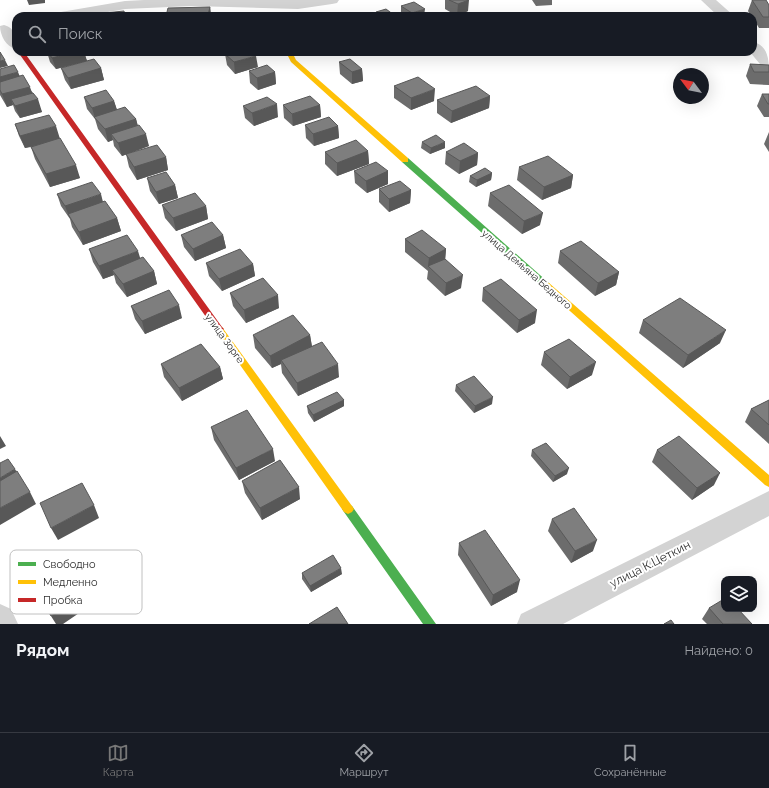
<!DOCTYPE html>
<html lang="ru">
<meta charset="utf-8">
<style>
:root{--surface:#171b24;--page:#242831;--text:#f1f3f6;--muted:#9ea1a6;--line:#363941;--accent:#777}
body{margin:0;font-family:Raleway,sans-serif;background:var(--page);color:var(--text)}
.controls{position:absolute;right:12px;bottom:12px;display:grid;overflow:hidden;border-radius:8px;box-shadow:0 4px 16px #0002}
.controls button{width:36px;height:36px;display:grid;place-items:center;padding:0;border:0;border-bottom:1px solid var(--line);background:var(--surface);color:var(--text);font:20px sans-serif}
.compass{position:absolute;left:673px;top:68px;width:36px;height:36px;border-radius:50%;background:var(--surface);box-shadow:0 4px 16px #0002;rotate:302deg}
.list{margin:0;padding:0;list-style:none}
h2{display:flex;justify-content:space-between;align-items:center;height:52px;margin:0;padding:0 16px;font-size:17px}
h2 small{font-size:13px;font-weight:400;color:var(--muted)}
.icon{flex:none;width:22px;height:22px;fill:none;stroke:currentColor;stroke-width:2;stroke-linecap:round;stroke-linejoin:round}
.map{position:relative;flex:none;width:769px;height:624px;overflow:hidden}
.search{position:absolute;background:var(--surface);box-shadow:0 4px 16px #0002;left:12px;right:12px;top:12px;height:44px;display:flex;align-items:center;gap:10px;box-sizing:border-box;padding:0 14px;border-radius:12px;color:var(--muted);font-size:15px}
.sheet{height:108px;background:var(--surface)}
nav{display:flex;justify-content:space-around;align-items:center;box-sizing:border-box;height:56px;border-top:1px solid var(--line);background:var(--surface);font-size:11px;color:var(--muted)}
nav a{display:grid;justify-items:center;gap:2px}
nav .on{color:var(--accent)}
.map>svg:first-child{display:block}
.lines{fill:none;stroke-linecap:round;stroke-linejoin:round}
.street{fill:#d3d3d3;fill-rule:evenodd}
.fast{fill:#4caf50;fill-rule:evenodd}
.slow{fill:#ffc107;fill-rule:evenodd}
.jam{fill:#c62828;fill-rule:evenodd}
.wall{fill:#6c6c6c}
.shaded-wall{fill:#585858}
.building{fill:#7e7e7e;stroke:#585858}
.labels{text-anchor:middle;stroke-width:4;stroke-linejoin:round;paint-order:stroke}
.street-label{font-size:10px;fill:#2e2e2e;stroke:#fff}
.near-street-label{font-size:12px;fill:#2e2e2e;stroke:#fff}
.key{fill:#fff;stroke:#c0c0c0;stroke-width:1}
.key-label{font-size:11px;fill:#2e2e2e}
</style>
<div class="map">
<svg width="769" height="624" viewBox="0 0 769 624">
<rect width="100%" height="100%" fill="#fff"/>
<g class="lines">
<path class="street" d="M144 0H339L337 3 332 4 298 9 192 6 125 9 85 16H54L56 13 61 12 125 1Z
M701 0H716L734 16H718Z
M4 25C16 28 16 39 16 49 6 47 0 35 0 26Z
M753 42C767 45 769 58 769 71L764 69 750 52H753Z
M769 491V516L563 624H517L521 614Z
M0 604 11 609 18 624H0Z"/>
<path class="fast" d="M402 158H408L549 283 550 285 549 287H543L402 162Z
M348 504 352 506 436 624H423L344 512 342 509 344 506Z"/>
<path class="slow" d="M286 52H292L296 60 408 158V162H402L291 62Z
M546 282 549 283 769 475V487L765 485 543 287 542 285 543 283Z
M219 326 222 327 352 506 354 509 352 512 348 514 344 512 216 331 214 329 216 327Z"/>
<path class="jam" d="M18 52H24L222 327 224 329 222 331H216Z"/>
</g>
<path class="wall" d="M445 0H468V11L457 16 445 9Z
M532 0H552V5L536 6Z
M752 0 769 5V28H759L753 18V16H751L748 11Z
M401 6 424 16H401Z
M210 7 211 16H166Z
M376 12 394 16H376Z
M47 52H84L87 61 56 69 50 62Z
M225 54 258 67 235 74 227 65Z
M339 62 362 69 363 81 352 84 340 74Z
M750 64 769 65V85L750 84 746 76Z
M61 68H101L104 80 71 89 65 80Z
M0 69 20 76 33 93 42 112 20 118 15 111 13 105 7 107 0 95Z
M249 71 275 72 276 84 258 90 250 83Z
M394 86 434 101 411 110 394 98Z
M762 94H769V117H764L757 106Z
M490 96 489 108 451 123 437 113V100Z
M84 97 114 101 117 110 136 119 138 126 149 146 122 156 114 146 113 140 108 142 98 129 95 119 87 109Z
M283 105H320L321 117 293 126 284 118Z
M243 106 278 117 254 126 245 118Z
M15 124 59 138 80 178 50 187 35 159 31 147 25 148 19 136Z
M305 125 338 126 339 138 314 146 306 138Z
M769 132V152L764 144Z
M422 142 445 148 430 154 421 148Z
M368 151 369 164 337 176 325 164V152Z
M446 152 478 153 477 165 459 174 445 164Z
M126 154 166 157 168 170 137 180 129 167Z
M519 167 573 175 571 188 542 200 517 180Z
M354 171H388V184L367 193 355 183Z
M492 173 491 180 476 187 469 182 470 176Z
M147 178 175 185 178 198 159 204 150 191Z
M379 189 411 190 410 203 389 212 379 202Z
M490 193 540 225 522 234 488 206Z
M57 194 103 202 117 218 121 231 83 245 72 227 70 219 61 206Z
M162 205 206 206 208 219 176 231 165 218Z
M181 235H223L226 248 195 261 184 247Z
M405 239 446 249 445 259 461 288 445 296 427 279 428 271 405 252Z
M89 249 140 258 154 271 157 284 127 297 116 283 114 275 103 279 93 262Z
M560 251 619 272 616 285 595 296 558 263Z
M206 263 253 264 255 276 222 291 209 276Z
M483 288 535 323 517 333 482 301Z
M230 293 279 308 246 323 233 306Z
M131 306 182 318 145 334 135 319Z
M643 320 720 343 683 368 639 333Z
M253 335H310L312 346 339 377 298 396 282 373 281 364 272 368 255 348Z
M544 352 592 375 567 389 541 365Z
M161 364 220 367 223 379 182 401 164 377Z
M456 385 492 404 474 413 455 391Z
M344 400V406L314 422 308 413 307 406Z
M769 400V444L745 422 751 409Z
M211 427 275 461 239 480 214 440Z
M532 450 567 474 553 482 531 456Z
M657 450 714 485 692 500 652 462Z
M242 481 300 499 262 520 245 493Z
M552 519 593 551 571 563 548 531Z
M459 543 517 592 491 606 458 555Z
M302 573 342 574 311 592 302 579Z
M709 608 752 624H707L702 619Z"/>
<path class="shaded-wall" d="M27 0H45V3L29 5Z
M469 0 468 11 457 16 458 4Z
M210 7 211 16H208V15Z
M425 9 424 16H412V13Z
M74 52H84L87 61 56 69 52 58Z
M256 56 258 67 235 74 234 62Z
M5 60 8 66 0 68V61Z
M101 68 104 80 71 89 68 78Z
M362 69 363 81 352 84V72Z
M18 72 23 84 0 90V77Z
M275 72 276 84 258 90 257 78Z
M30 87 34 99H11L13 105 7 107 2 94Z
M435 89 434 101 411 110V98Z
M490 96 489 108 451 123 452 111Z
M38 99 42 112 20 118 15 106Z
M114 101 118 113 95 118 92 108Z
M277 104 278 117 254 126 252 113Z
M320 105 321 117 293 126 292 114Z
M136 119 139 131 111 134 113 140 108 142 105 129Z
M56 126 60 139 25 148 20 136Z
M338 126 339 138 314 146 313 134Z
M146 134 149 146 122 156 118 143Z
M445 142V148L430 154 431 148Z
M368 151 369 164 337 176V163Z
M478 153 477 165 459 174 460 161Z
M166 157 168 170 137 180 134 167Z
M76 165 80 178 50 187 46 174Z
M388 171V184L367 193 366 181Z
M492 173 491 180 476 187 477 180Z
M573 175 571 188 542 200 544 187Z
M175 185 178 198 159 204 156 192Z
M411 190 410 203 389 212V199Z
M101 194 104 206 68 214 70 219 65 206Z
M206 206 208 219 176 231 173 218Z
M543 213 540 225 522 234 524 221Z
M117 218 121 231 83 245 79 232Z
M223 235 226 248 195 261 193 249Z
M446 249 445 262 428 266 429 258Z
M138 251 142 264 112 270 114 275 103 279 99 266Z
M253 264 255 276 222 291 219 279Z
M154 271 157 284 127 297 123 284Z
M619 272 616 285 595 296 598 283Z
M463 275 461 288 445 296 446 283Z
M278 295 279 308 246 323 244 310Z
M179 305 182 318 145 334 142 321Z
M537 310 535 323 517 333 519 320Z
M726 330 720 343 683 368 688 355Z
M310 335 312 348 281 360V364L272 368 270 356Z
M596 362 592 375 567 389 570 377Z
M338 364 339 377 298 396 297 383Z
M220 367 223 379 182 401 179 388Z
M493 397 492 404 474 413 475 406Z
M344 400V406L314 422 313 415Z
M0 436 6 446 0 449Z
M273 449 275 461 239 480 236 468Z
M569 468 567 474 553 482 555 476Z
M15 469 19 476 0 487V478Z
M720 473 714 485 692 500 697 488Z
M299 487 300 499 262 520 260 508Z
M30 492 36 504 0 525V508Z
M94 505 99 518 58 540 51 528Z
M597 540 593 551 571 563 575 551Z
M67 562 70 568 36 589 32 583Z
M341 568 342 574 311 592 310 586Z
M520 580 517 592 491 606 493 595Z
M101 582 107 594 63 624H56L51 616Z"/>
<path class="building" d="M449 0H469L458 4Z
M752 0H766L769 5V17H763Z
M414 2 425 9 412 13 401 6Z
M210 7 208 15 166 16 168 8Z
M386 9 394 15 391 16H382L376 12Z
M124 11 125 16H106L105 13Z
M704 14 714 16H703Z
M0 52 5 60 0 61Z
M48 52H74L52 58Z
M232 52H253L256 56 234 62 225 54Z
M94 59 101 68 68 78 61 68Z
M350 59 362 69 352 72 339 62Z
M750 64 769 65V72H754Z
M14 65 18 72 0 77V69Z
M267 65 275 72 257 78 249 71Z
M23 75 30 87 2 94 0 90V82Z
M418 77 435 89 411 98 394 86Z
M476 86 490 96 452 111 437 100Z
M106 90 114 101 92 108 84 97Z
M33 93 38 99 15 106 11 99Z
M762 94H769V104H768Z
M310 96 320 105 292 114 283 105Z
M267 97 277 104 252 113 243 106Z
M125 107 136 119 105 129 94 117Z
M49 115 56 126 20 136 15 124Z
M329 117 338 126 313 134 305 125Z
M139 125 146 134 118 143 111 134Z
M436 135 445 142 431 148 422 142Z
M60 138 76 165 46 174 31 147Z
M356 140 368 151 337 163 325 152Z
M464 143 478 153 460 161 446 152Z
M157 145 166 157 134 167 126 154Z
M548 156 573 175 544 187 519 167Z
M376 162 388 171 366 181 354 171Z
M485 168 492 173 477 180 470 176Z
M166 172 175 185 156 192 147 178Z
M400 181 411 190 389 199 379 189Z
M92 182 101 194 65 206 57 194Z
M509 185 543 213 524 221 490 193Z
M195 193 206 206 173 218 162 205Z
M105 201 117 218 79 232 68 214Z
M212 222 223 235 193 249 181 235Z
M422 230 446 249 429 258 405 239Z
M127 235 138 251 99 266 89 249Z
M581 241 619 272 598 283 560 251Z
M240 249 253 264 219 279 206 263Z
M143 257 154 271 123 284 112 270Z
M445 259 463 275 446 283 428 266Z
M263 278 278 295 244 310 230 293Z
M501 279 537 310 519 320 483 288Z
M169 290 179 305 142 321 131 306Z
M680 298 726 330 688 355 643 320Z
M293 315 310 335 270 356 253 335Z
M569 339 596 362 570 377 544 352Z
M322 342 338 364 297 383 281 360Z
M201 344 220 367 179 388 161 364Z
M474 376 493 397 475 406 456 385Z
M337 392 344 400 313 415 307 406Z
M769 400V425L751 409Z
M247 410 273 449 236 468 211 427Z
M679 436 720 473 697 488 657 450Z
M546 443 569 468 555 476 532 450Z
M8 459 15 469 0 478V463Z
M280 460 299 487 260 508 242 481Z
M17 471 30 492 0 508V481Z
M82 483 94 505 51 528 40 503Z
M574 508 597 540 575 551 552 519Z
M485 530 520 580 493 595 459 543Z
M333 555 341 568 310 586 302 573Z
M88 563 101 582 51 616 39 596Z
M724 599V609H738L752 624H723L709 608Z
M337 607 348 624H309Z
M671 620 674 624H664Z"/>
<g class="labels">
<g class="street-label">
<text transform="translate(527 269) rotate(41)" y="4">улица Демьяна Бедного</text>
<text transform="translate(225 338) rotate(54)" y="4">улица Зорге</text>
</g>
<g class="near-street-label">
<text transform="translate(650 564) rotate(-27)" y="4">улица К.Цеткин</text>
</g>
</g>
<rect x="10" y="550" width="132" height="64" rx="6" class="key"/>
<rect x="18" y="562" width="18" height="4" fill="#4caf50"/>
<rect x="18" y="580" width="18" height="4" fill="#ffc107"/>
<rect x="18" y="598" width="18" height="4" fill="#c62828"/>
<g class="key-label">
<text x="43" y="568">Свободно</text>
<text x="43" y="586">Медленно</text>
<text x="43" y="604">Пробка</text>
</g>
</svg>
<div class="controls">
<button><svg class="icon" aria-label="layers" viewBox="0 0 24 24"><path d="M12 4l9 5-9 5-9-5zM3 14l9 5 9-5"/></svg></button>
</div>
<svg class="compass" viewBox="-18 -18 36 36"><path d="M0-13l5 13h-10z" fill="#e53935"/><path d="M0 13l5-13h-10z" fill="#9ea1a6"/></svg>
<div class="search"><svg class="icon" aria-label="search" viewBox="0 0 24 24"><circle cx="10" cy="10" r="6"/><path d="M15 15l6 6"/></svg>Поиск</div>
</div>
<section class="sheet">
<h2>Рядом<small>Найдено: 0</small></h2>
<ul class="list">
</ul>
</section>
<nav>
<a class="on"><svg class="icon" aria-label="map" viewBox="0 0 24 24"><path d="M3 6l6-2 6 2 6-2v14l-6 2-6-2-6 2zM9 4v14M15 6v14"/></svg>Карта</a>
<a><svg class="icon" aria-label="directions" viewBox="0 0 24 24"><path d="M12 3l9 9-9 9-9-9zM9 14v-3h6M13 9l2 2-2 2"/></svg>Маршрут</a>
<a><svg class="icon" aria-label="saved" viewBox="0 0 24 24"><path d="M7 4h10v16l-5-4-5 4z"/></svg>Сохранённые</a>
</nav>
